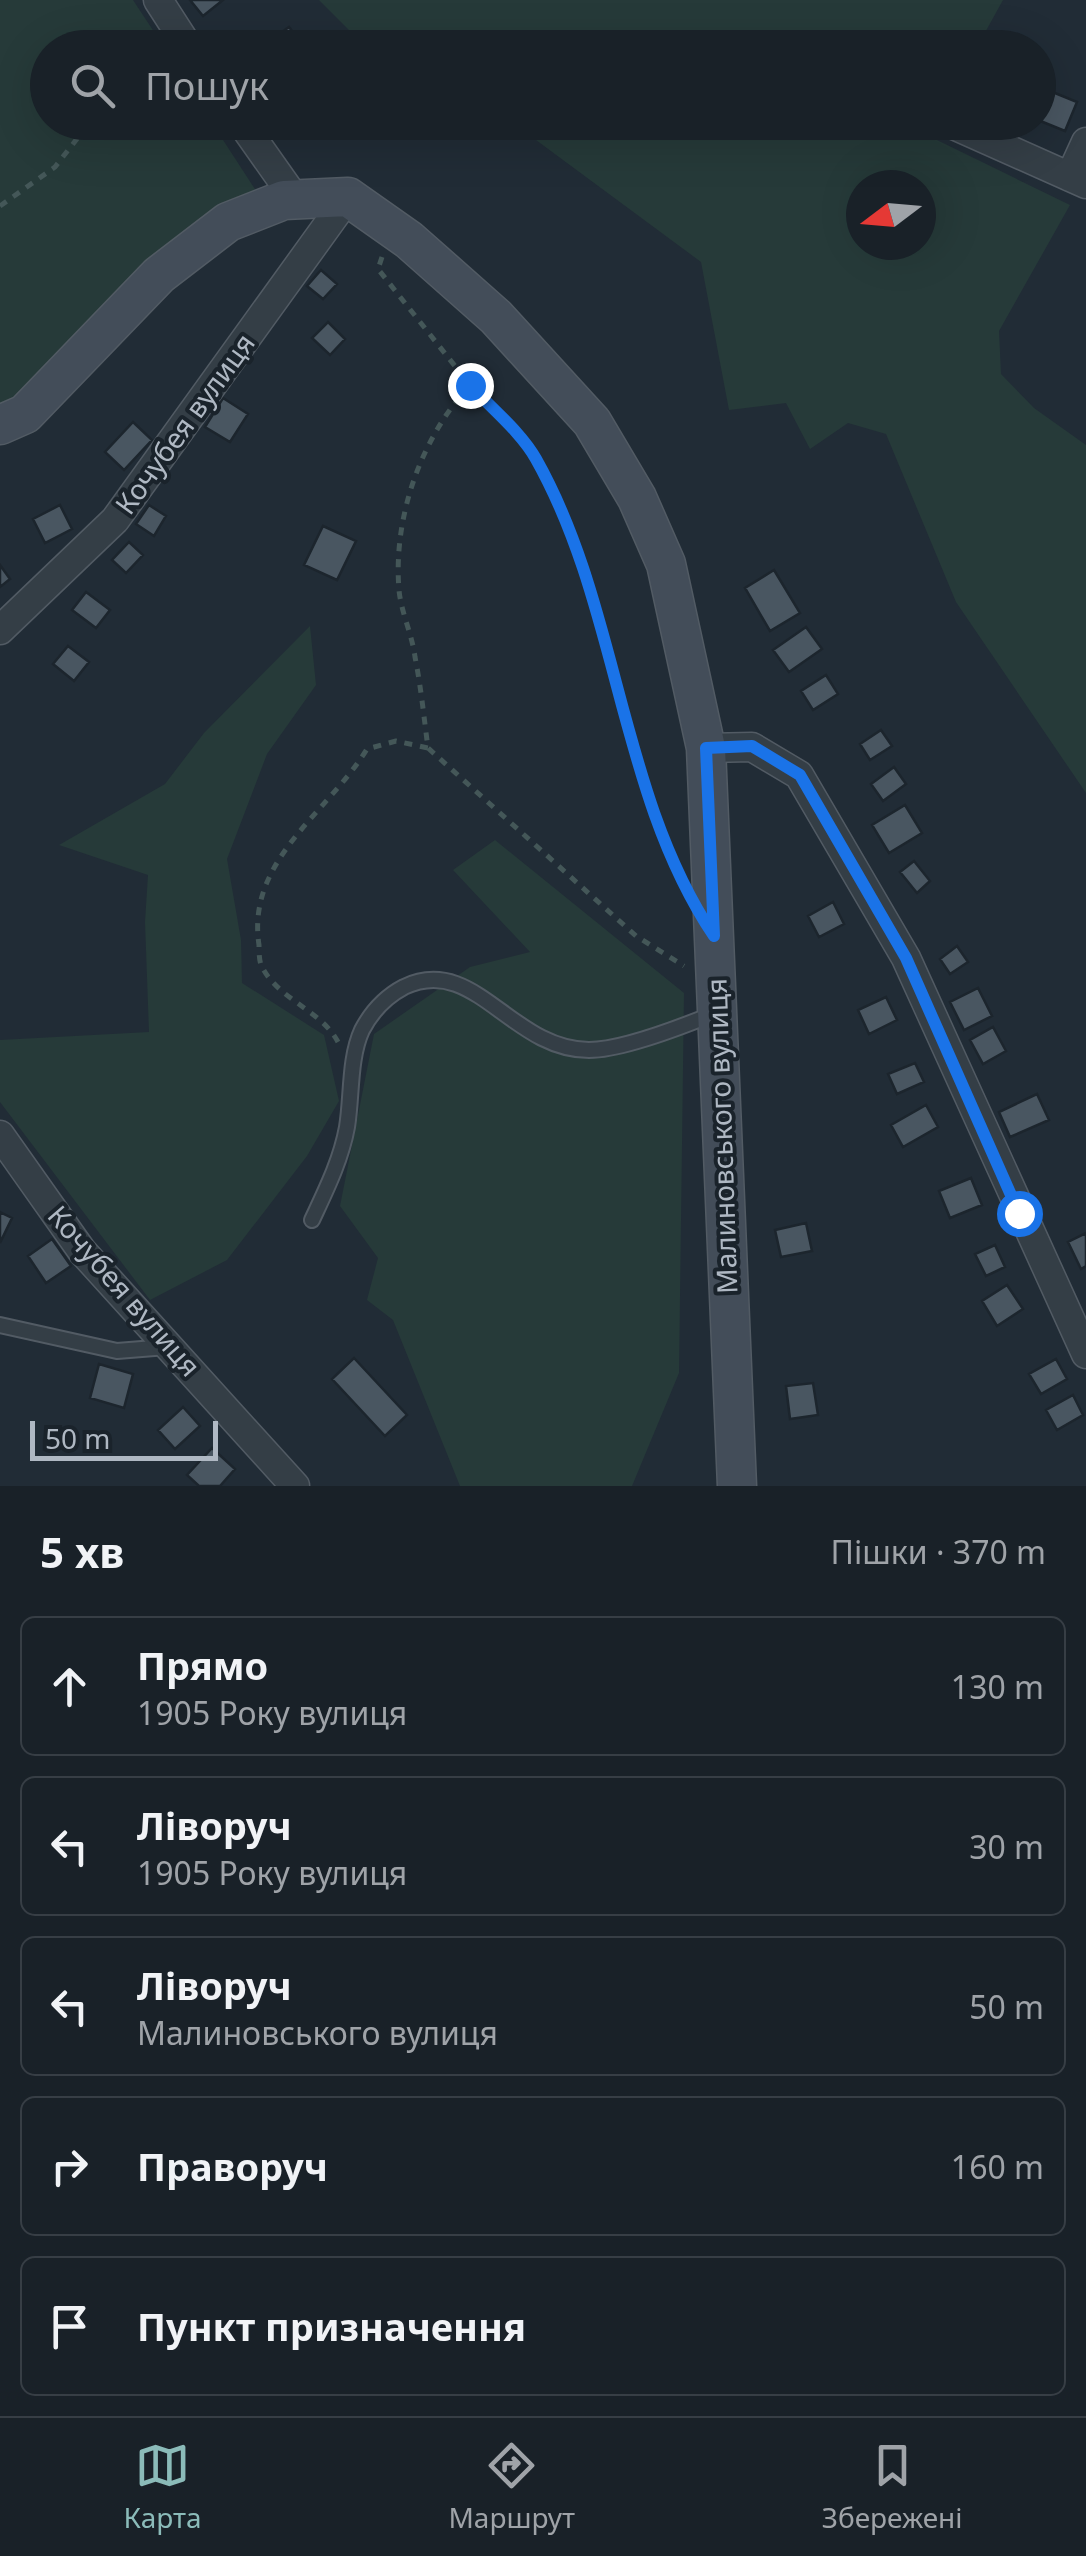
<!DOCTYPE html>
<html lang="uk">
<meta charset="utf-8">
<style>
:root{--surface:#192128;--page:#222930;--text:#f1f3f6;--muted:#9fa3a8;--line:#373e45;--accent:#8bbbb9}
body{margin:0;font-family:"Noto Sans",sans-serif;background:var(--page);color:var(--text)}
.compass{position:absolute;left:846px;top:170px;width:90px;height:90px;border-radius:50%;background:var(--surface);box-shadow:0 10px 40px #0002;rotate:254deg}
.scale{position:absolute;left:30px;bottom:25px;width:188px;box-sizing:border-box;padding-left:10px;border:5px solid #afb8c3;border-top:0;font-size:28px;line-height:35px;white-space:nowrap;color:#afb8c3;-webkit-text-stroke:8px #1a232b;paint-order:stroke}
.stop{position:absolute;width:30px;height:30px;margin:-22px;border:8px solid #1a73e8;border-radius:50%;background:#fff}
.stop.end{background:#1a73e8;border-color:#fff;box-shadow:0 2px 10px #0008}
.list{margin:0;padding:0;list-style:none}
h2{display:flex;justify-content:space-between;align-items:center;height:130px;margin:0;padding:0 40px;font-size:42px}
h2 small{font-size:32px;font-weight:400;color:var(--muted)}
.list li{display:grid;grid-template-columns:65px 1fr auto;gap:30px;align-items:center;box-sizing:border-box;height:140px;margin:0 20px 20px;padding:0 20px;border:2px solid var(--line);border-radius:15px}
.list b{display:block;font-size:38px;white-space:nowrap}
.list p{margin:0;font-size:32px;white-space:nowrap;color:var(--muted)}
.list em{font-size:32px;font-style:normal;color:var(--muted)}
.icon{flex:none;width:55px;height:55px;fill:none;stroke:currentColor;stroke-width:2;stroke-linecap:round;stroke-linejoin:round}
.map{position:relative;flex:none;width:1086px;height:1486px;overflow:hidden}
.search{position:absolute;background:var(--surface);box-shadow:0 10px 40px #0002;left:30px;right:30px;top:30px;height:110px;display:flex;align-items:center;gap:25px;box-sizing:border-box;padding:0 35px;border-radius:55px;color:var(--muted);font-size:38px}
.sheet{height:930px;background:var(--surface)}
nav{display:flex;justify-content:space-around;align-items:center;box-sizing:border-box;height:140px;border-top:2px solid var(--line);background:var(--surface);font-size:28px;color:var(--muted)}
nav a{display:grid;justify-items:center;gap:5px}
nav .on{color:var(--accent)}
.map>svg:first-child{display:block}
.green{fill:#263a39;fill-rule:evenodd}
.building{fill:#495661;stroke:#1c252d;stroke-width:2.5}
.lines{fill:none;stroke-linecap:round;stroke-linejoin:round}
.service-casing{stroke:#525b64;stroke-width:18}
.minor-casing{stroke:#525b64;stroke-width:31}
.secondary-casing{stroke:#525b64;stroke-width:41}
.path{stroke:#445758;stroke-width:5;stroke-dasharray:8 8;stroke-linecap:butt}
.service{stroke:#343e46;stroke-width:14}
.minor{stroke:#343e46;stroke-width:28}
.secondary{stroke:#434d59;stroke-width:38}
.route{stroke:#1a73e8;stroke-width:12}
.labels{text-anchor:middle;stroke-width:8;stroke-linejoin:round;paint-order:stroke}
.street-label{font-size:28px;fill:#afb8c3;stroke:#1a232b}
</style>
<div class="map">
<svg width="1086" height="1486" viewBox="0 0 1086 1486">
<rect width="100%" height="100%" fill="#212c36"/>
<path class="green" d="M0 0H133L164 47 48 48V122L212 123 260 197 45 381 0 410Z
M319 0H1003L977 47 367 48Z
M513 123H902L1070 205 999 331 1001 374 1034 408 1086 445V793L956 602 886 434 848 423 810 449 786 403 729 410 701 262ZM861 185H921V245H861Z
M310 626 316 685 267 754 227 859 241 940 242 983 324 1035 339 1101 307 1156 227 1260 150 1300 0 1102V1040L149 1032 145 922 148 875 59 845 165 784 204 733Z
M495 840 684 993 679 1373 632 1486H460L393 1320 367 1300 378 1258 340 1206 374 1034 470 967 530 952 453 870Z"/>
<path class="building" d="M190 0H223L203 16Z
M289 27 305 48H277L271 40Z
M1050 91 1077 102 1065 131 1038 120Z
M321 270 337 284 323 299 307 286Z
M328 322 345 339 330 355 312 338Z
M223 398 248 414 230 442 205 427Z
M133 422 152 440 124 470 105 452Z
M60 505 72 529 45 543 33 519Z
M149 505 166 516 154 536 136 524Z
M323 526 356 541 337 580 304 565Z
M129 542 143 555 126 573 112 560Z
M0 565 10 579 0 587Z
M774 570 800 613 770 631 745 588Z
M86 592 110 610 96 628 72 610Z
M806 627 822 649 789 672 773 650Z
M68 646 89 662 74 681 53 664Z
M826 675 838 694 813 710 801 691Z
M881 730 892 746 870 760 860 744Z
M894 767 906 784 883 801 871 784Z
M905 805 922 833 889 853 872 825Z
M914 861 930 881 917 893 900 872Z
M833 902 844 924 819 937 808 916Z
M957 946 968 962 950 974 940 959Z
M978 988 992 1016 964 1030 950 1002Z
M886 997 897 1020 869 1034 858 1010Z
M993 1027 1006 1051 983 1064 970 1040Z
M915 1063 924 1082 897 1094 888 1074Z
M1037 1094 1049 1120 1010 1137 999 1112Z
M926 1105 938 1127 903 1147 891 1125Z
M971 1178 982 1205 950 1218 939 1191Z
M0 1212 12 1218 0 1243Z
M806 1223 812 1251 781 1257 775 1230Z
M1086 1233V1266L1081 1269 1068 1242Z
M52 1239 71 1266 46 1283 28 1256Z
M995 1245 1005 1267 986 1276 975 1254Z
M1007 1285 1023 1309 997 1326 982 1301Z
M354 1358 407 1415 385 1436 332 1379Z
M1056 1359 1067 1379 1041 1394 1029 1374Z
M99 1364 133 1374 124 1408 90 1398Z
M813 1383 818 1415 790 1419 786 1386Z
M1073 1395 1083 1415 1057 1430 1046 1410Z
M183 1407 200 1426 175 1449 158 1430Z
M212 1448 235 1469 220 1486H199L187 1475Z"/>
<g class="lines">
<g class="service-casing">
<path id="service" d="M312 1220C326 1190 341 1160 347 1127 352 1097 349 1058 362 1030 372 1011 385 997 404 987 474 953 511 1050 589 1050 622 1050 681 1027 713 1014
M0 1325 117 1351 167 1347"/>
</g>
<g class="minor-casing">
<path id="minor" d="M158 0 189 48
M241 122 296 200
M947 122 1086 184
M1070 177 1086 142
M0 630 115 520 348 197
M706 748 752 747 799 775 906 958 1086 1354
M0 1135 82 1251 295 1486"/>
</g>
<g class="secondary-casing">
<path id="secondary" d="M0 425 25 414 159 275 228 222 284 200 348 197 409 240 496 317 592 422 637 498 666 564 706 748 737 1486"/>
</g>
<path class="path" d="M140 48 148 33
M0 206 55 167 90 122
M382 257 378 269 470 385 535 456 588 573 644 783 678 873
M470 385C421 438 393 517 399 590 401 612 412 634 415 657 421 687 424 718 428 748L636 936 684 966
M338 1042C321 1010 279 1000 262 967 259 962 259 951 259 945 246 860 328 813 367 749L396 741 428 748"/>
<use href="#service" class="service"/>
<use href="#minor" class="minor"/>
<use href="#secondary" class="secondary"/>
</g>
<g class="lines">
<path class="route" d="M470 385C491 408 521 432 536 459 620 608 618 793 714 936L706 748 752 746 800 775 906 958 1019 1213"/>
</g>
<g class="labels">
<g class="street-label">
<text transform="translate(185 424) rotate(-54)" y="10">Кочубея вулиця</text>
<text transform="translate(722 1136) rotate(-92)" y="10">Малиновського вулиця</text>
<text transform="translate(124 1291) rotate(49)" y="10">Кочубея вулиця</text>
</g>
</g>
</svg>
<svg class="compass" viewBox="-18 -18 36 36"><path d="M0-13l5 13h-10z" fill="#e53935"/><path d="M0 13l5-13h-10z" fill="#9fa3a8"/></svg>
<div class="scale">50 m</div>
<div class="stop" style="left:1019px;top:1213px"></div>
<div class="stop end" style="left:470px;top:385px"></div>
<div class="search"><svg class="icon" aria-label="search" viewBox="0 0 24 24"><circle cx="10" cy="10" r="6"/><path d="M15 15l6 6"/></svg>Пошук</div>
</div>
<section class="sheet">
<h2>5 хв<small>Пішки · 370 m</small></h2>
<ul class="list">
<li><svg class="icon" aria-label="ahead" viewBox="0 0 24 24"><path d="M12 20V5M6 11l6-6 6 6"/></svg><div><b>Прямо</b><p>1905 Року вулиця</p></div><em>130 m</em></li>
<li><svg class="icon" aria-label="left" viewBox="0 0 24 24"><path d="M17 20v-9H6M10 6l-5 5 5 5"/></svg><div><b>Ліворуч</b><p>1905 Року вулиця</p></div><em>30 m</em></li>
<li><svg class="icon" aria-label="left" viewBox="0 0 24 24"><path d="M17 20v-9H6M10 6l-5 5 5 5"/></svg><div><b>Ліворуч</b><p>Малиновського вулиця</p></div><em>50 m</em></li>
<li><svg class="icon" aria-label="right" viewBox="0 0 24 24"><path d="M7 20v-9h11M14 6l5 5-5 5"/></svg><div><b>Праворуч</b></div><em>160 m</em></li>
<li><svg class="icon" aria-label="arrive" viewBox="0 0 24 24"><path d="M6 21V4h12l-3 4 3 4H6"/></svg><div><b>Пункт призначення</b></div></li>
</ul>
</section>
<nav>
<a class="on"><svg class="icon" aria-label="map" viewBox="0 0 24 24"><path d="M3 6l6-2 6 2 6-2v14l-6 2-6-2-6 2zM9 4v14M15 6v14"/></svg>Карта</a>
<a><svg class="icon" aria-label="directions" viewBox="0 0 24 24"><path d="M12 3l9 9-9 9-9-9zM9 14v-3h6M13 9l2 2-2 2"/></svg>Маршрут</a>
<a><svg class="icon" aria-label="saved" viewBox="0 0 24 24"><path d="M7 4h10v16l-5-4-5 4z"/></svg>Збережені</a>
</nav>
